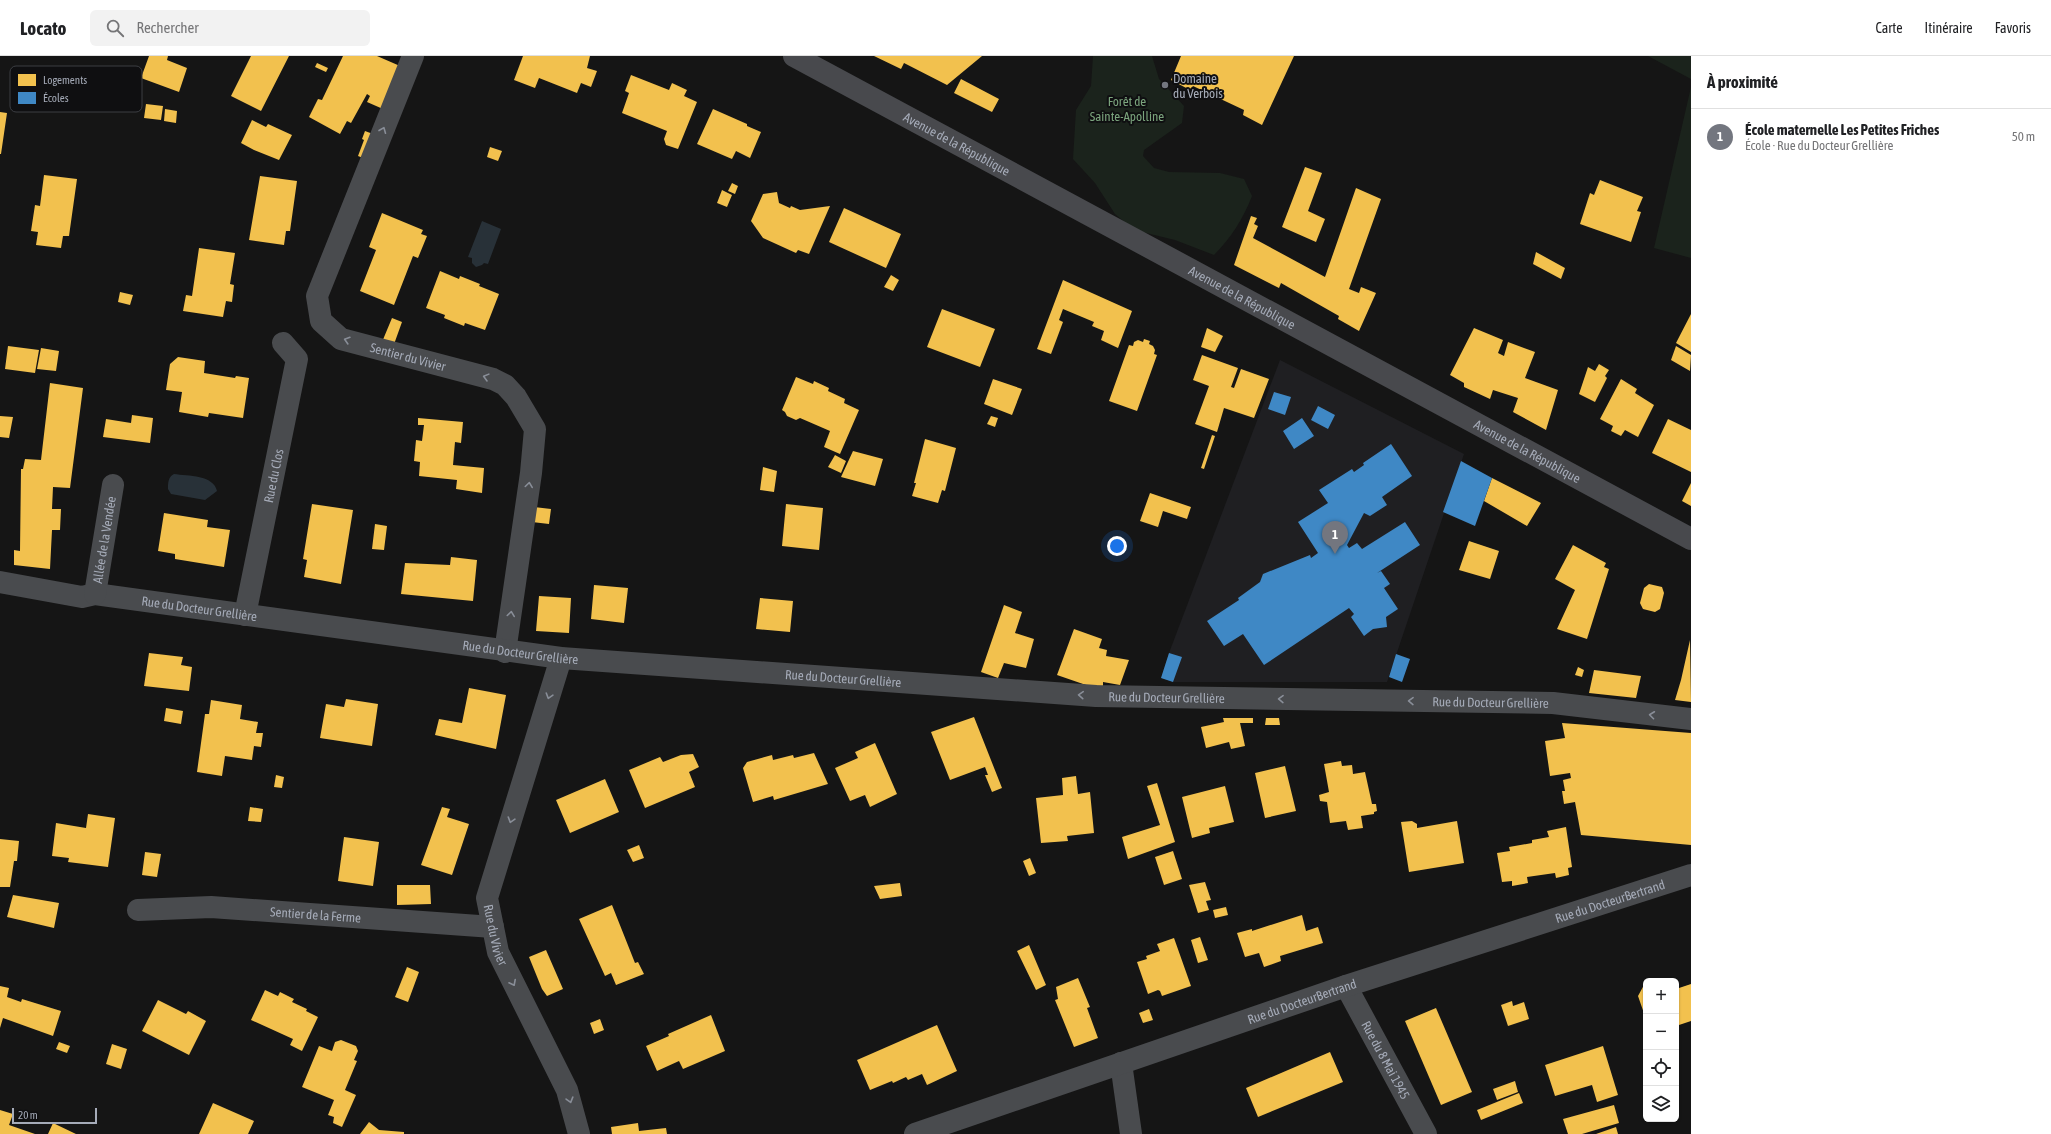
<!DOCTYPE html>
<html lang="fr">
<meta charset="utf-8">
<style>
:root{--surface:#fff;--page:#f2f2f2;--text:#202124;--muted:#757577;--line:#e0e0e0;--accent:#73767f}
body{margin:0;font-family:"Asap Condensed",sans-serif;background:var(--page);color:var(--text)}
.controls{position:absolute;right:12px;bottom:12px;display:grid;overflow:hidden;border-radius:6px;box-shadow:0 1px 3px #0004}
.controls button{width:36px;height:36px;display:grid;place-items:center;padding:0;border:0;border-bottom:1px solid var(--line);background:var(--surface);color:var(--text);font:20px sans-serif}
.scale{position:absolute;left:12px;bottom:10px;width:85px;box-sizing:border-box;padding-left:4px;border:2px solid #a5abb8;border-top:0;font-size:11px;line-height:14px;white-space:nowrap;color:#a5abb8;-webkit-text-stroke:3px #0f0f11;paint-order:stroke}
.you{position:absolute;left:1117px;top:490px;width:14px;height:14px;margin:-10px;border:3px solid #fff;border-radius:50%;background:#1a73e8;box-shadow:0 0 0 6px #1a73e833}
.badge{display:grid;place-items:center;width:26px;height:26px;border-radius:50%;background:var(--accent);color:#fff;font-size:13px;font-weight:700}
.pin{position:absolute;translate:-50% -33px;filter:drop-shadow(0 1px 2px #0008)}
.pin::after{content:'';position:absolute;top:21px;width:14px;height:12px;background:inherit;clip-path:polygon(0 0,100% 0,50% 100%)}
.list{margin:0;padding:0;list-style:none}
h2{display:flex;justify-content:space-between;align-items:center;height:52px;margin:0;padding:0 16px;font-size:17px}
h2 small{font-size:13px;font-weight:400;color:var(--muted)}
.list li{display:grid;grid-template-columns:26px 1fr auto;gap:12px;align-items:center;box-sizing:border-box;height:56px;padding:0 16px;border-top:1px solid var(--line)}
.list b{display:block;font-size:15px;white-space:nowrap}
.list p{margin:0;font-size:13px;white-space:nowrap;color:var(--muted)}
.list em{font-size:13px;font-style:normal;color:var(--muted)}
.icon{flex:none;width:22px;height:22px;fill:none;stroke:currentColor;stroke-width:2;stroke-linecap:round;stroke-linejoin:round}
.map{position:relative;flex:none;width:1691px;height:1078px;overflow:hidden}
header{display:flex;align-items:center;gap:24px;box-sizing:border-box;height:56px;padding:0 20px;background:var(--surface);border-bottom:1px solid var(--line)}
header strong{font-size:19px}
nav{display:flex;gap:22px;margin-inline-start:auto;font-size:14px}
.search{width:280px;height:36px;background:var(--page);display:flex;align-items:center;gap:10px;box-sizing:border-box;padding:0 14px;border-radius:6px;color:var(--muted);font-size:15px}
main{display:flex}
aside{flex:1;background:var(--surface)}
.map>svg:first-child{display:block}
.built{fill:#1f1f22}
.green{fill:#1b231c}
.water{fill:#283138}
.homes{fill:#f2c14e}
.schools{fill:#3f88c5}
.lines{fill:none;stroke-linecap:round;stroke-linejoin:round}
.minor{stroke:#494b4e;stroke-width:22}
.secondary{stroke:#48494d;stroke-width:22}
.oneway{stroke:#898e98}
.poi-dot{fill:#73767f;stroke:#0f0f11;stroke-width:1.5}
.labels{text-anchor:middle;stroke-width:4;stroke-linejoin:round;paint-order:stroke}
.poi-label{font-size:13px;fill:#a5abb8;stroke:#0f0f11;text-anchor:start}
.park-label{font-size:13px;fill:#7ba47d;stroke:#0f0f11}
.street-label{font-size:13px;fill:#a5abb8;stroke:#0f0f11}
.key{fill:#0f0f11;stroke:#3c3e43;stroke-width:1}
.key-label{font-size:11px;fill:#a5abb8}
</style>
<header>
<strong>Locato</strong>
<div class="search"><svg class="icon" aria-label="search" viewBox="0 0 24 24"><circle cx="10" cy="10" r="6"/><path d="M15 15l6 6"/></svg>Rechercher</div>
<nav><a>Carte</a><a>Itinéraire</a><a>Favoris</a></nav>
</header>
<main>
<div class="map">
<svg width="1691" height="1078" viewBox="0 0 1691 1078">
<rect width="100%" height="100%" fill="#151515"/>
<path class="built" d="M1280 304 1464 398 1387 626H1173L1161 622 1169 597Z"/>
<path class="green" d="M1093 0H1152L1159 23 1184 50 1182 67 1144 94 1143 100 1154 112 1169 116 1220 117 1244 123 1252 140C1243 163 1231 182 1214 199L1175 184 1134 174 1115 158 1095 127 1073 103 1076 54 1091 30Z
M1648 0H1691V23Z
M1691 31V202L1654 192Z"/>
<path class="water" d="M482 165 501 173 488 208 484 207 482 209 476 211 472 207V202L468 201Z
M174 418C188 420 214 419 217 435L205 444 171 438 168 433C168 427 168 421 174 418Z"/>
<path class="homes" d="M149 0H168L167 4 187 12 179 36 141 22Z
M251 0H289L261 55 231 40Z
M343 0H377L400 10 383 53 367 46 370 40 367 38 351 67 347 65 340 78 309 61 318 43 322 44Z
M523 0H590L587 12 597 15 591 31 581 27 577 37 539 22 535 32 514 24Z
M874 0H982L947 29 904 7 901 13Z
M1181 0H1294L1262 69 1243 59 1244 54 1193 30 1190 34 1171 24Z
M317 7 328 12 326 16 315 11Z
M631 19 669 34 672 27 687 34 684 40 697 46 678 93 666 89 664 83 667 75 622 57 629 37 625 35Z
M961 23 999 43 992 56 954 37Z
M146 48 163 50 161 64 144 62Z
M165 53 177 55 176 67 164 65Z
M713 53 747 68V70L761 76 750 102 736 95 732 103 697 88Z
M0 56 7 57 1 98H0Z
M252 64 266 71 268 68 292 79 279 104 254 94 241 87Z
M365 75 373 78 363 102 358 100 364 84 362 83Z
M490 91 502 95 498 105 487 101Z
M1305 111 1322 117 1308 155 1325 163 1316 186 1282 171Z
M44 119 77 123 69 180H63L61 192 36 189 38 176 31 175 35 149 40 150Z
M260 120 297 125 290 175H286L284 189 249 184Z
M1600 124 1643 141 1637 155 1641 156 1631 186 1580 168 1590 137 1594 139Z
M732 127 738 130 735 138 728 135Z
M1356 132 1381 143 1349 233 1359 237 1361 231 1376 237 1359 275 1338 263 1339 260 1281 227 1279 232 1234 209 1251 160 1257 162 1254 168 1258 170 1253 182 1325 221Z
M722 134 732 139 727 151 717 147Z
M777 136 779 147 790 152 791 150 800 154 830 150 809 198 798 194 796 197 763 182 751 165 763 138Z
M844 152 901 178 886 212 829 186Z
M382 157 423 174 421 178 427 180 418 202 413 200 394 249 360 235 376 194 369 191Z
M199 192 235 197 230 228 234 229 232 246 226 245 223 261 183 255 186 239 192 240Z
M1536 196 1565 212 1561 223 1533 208Z
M440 215 459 223 460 220 480 228 479 230 499 238 485 274 465 267 464 270 444 262 445 259 426 252Z
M891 219 899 224 893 235 884 231Z
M1063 224 1132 255 1118 292 1101 284 1104 275 1092 270 1094 266 1063 253 1059 264 1063 266 1051 298 1037 293Z
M120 236 133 239 130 249 118 246Z
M942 253 995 273 980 311 927 291Z
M1691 258V296L1676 287Z
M392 262 402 266 393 291 382 286Z
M1207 272 1223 280 1215 296 1201 291Z
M1474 272 1503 284 1498 297 1504 300 1508 286 1535 296 1525 322 1558 334 1546 374 1513 356 1518 342 1493 334 1490 343 1464 331V327L1450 319Z
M1144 283 1150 285 1149 288 1153 290 1155 294 1154 298 1157 299 1137 355 1109 345 1129 289 1133 290 1134 286 1138 284 1143 286Z
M8 290 39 294 35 317 5 313Z
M1676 290 1691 299 1690 315 1671 304Z
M41 292 59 295 56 315 37 313Z
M1202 299 1238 312 1231 331 1234 332 1241 313 1269 323 1254 362 1224 352 1217 376 1195 368 1209 330 1193 324Z
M178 301 205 305 204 317 235 322 236 320 249 322 243 362 209 357 208 361 179 356 182 336 166 334 170 308Z
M1599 308 1609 314 1605 320 1607 322 1595 346 1579 338 1588 311 1595 315Z
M796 321 813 328 814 325 829 332 828 335 845 343 844 347 859 354 840 398 824 391 830 375 800 362 796 364 787 360 785 356 782 354Z
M993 323 1022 333 1012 359 984 348Z
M1621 323 1637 333 1635 337 1654 349 1638 381 1625 374 1621 380 1611 375 1613 370 1600 363Z
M50 327 83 332 70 432 53 431 52 453H61L60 474H52L50 513 14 509V494L20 495 21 413H23L25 403 41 404Z
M132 359 153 362 150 387 103 381 106 363 131 367Z
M0 360 13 361 9 382 0 381Z
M991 360 998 362 995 371 987 368Z
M418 362 463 366 461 387 455 386 453 409 484 412 482 437 456 433 457 424 419 420 420 406 414 405 416 384 422 385 424 369H418Z
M1668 363 1691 374V416L1652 397Z
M1212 379 1215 380 1204 413 1201 412Z
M925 383 956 392 945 435 942 434 938 447 912 440 916 427H914Z
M853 395 883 403 875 430 841 421Z
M835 399 846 405 841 417 828 411Z
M763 411 777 415 774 436 760 434Z
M1492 422 1541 447 1527 470 1484 445Z
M1691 427V450L1682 445Z
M1150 437 1191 451 1187 463 1163 455 1158 471 1140 465Z
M312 448 353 454 341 528 304 521 307 504 303 503Z
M786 448 823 452 819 494 782 490Z
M534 451 551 453 549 468 532 466Z
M164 457 208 464 207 471 230 474 224 511 175 503V498L158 495Z
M375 468 387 470 384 494 372 493Z
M1469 485 1499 495 1490 523 1459 514Z
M1573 489 1606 507 1604 511 1609 513 1587 583 1557 573 1575 534 1555 523Z
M451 501 477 504 473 545 401 538 405 507 450 509Z
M1649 528 1662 531 1664 537 1660 553 1655 556 1643 553 1640 547 1644 532Z
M594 529 628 532 624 567 591 563Z
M539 540 571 542 569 577 536 575Z
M760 542 793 545 790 576 756 573Z
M1004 549 1022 556 1015 577 1034 583 1026 612 1004 607 998 622 981 616Z
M1074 573 1102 583 1099 592 1107 594 1106 600 1129 604 1120 629 1103 626V630L1086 629 1057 619Z
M1690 584 1691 646 1675 644 1681 624Z
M149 597 183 601 181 609 192 611 189 635 144 630Z
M1578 611 1584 614 1582 621 1575 619Z
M1594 614 1641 620 1636 642 1589 637Z
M469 632 506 639 496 693 435 679 439 663 462 667Z
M346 643 378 648 372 690 320 682 326 648 344 651Z
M211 644 242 649 240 663 258 666 256 677H263L261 691 254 690 252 704 225 700 222 720 197 716 205 658H209Z
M166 652 183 655 181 668 164 665Z
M974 661 1002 732 992 736 985 719H988L985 711 950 724 931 676Z
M1223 662H1253V667H1240L1245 690 1231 693 1229 686 1206 692 1201 671 1224 666Z
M1266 662H1279L1280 669H1265Z
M1562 667 1691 677V789L1581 779 1575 746 1564 748 1562 735H1565L1563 724 1571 722 1570 717 1550 720 1545 685 1565 682Z
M875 687 897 738 870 751 865 739 850 745 835 712 858 702 855 696Z
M814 697 828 728 774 744 773 740 753 746 743 712 747 706 772 699 773 704 793 699 794 702Z
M693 698 699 711 689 716 695 731 645 752 629 714 660 701 663 706 681 699Z
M1341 705 1342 710 1352 709 1353 718 1365 716 1372 748H1376L1377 755 1374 756V758L1361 760 1363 772 1348 774 1346 765 1330 767 1327 746 1320 745 1319 739 1329 736 1324 708Z
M1285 710 1296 755 1265 762 1255 717Z
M276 719 284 721 282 732 274 731Z
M1076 720 1078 738 1090 736 1094 777 1067 780 1068 785 1041 787 1036 742 1063 739 1062 722Z
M605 723 619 756 570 777 556 744Z
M1157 727 1175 786 1128 803 1122 781 1160 769 1147 730Z
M1225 730 1234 766 1209 772 1210 777 1192 782 1182 741Z
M250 751 263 753 261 766 248 765Z
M442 751 450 753 447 761 469 768 452 819 421 809Z
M88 758 115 762 108 811 68 806 69 802 52 800 56 767 86 772Z
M1412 765 1417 768V772L1457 765 1464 807 1409 816 1401 766Z
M1566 771 1572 811 1568 812 1569 819 1556 822 1555 817 1527 821 1528 827 1512 830V825L1502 826 1497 797 1510 795 1509 791 1532 787V784L1549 781 1547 775Z
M344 781 379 786 373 830 338 825Z
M0 783 19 785 17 805H14L10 831H0Z
M639 789 644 802 633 806 627 794Z
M1173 795 1182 823 1164 829 1155 801Z
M145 796 161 798 157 821 142 819Z
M1030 802 1036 817 1029 820 1023 805Z
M1205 826 1211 844 1206 845 1209 854 1198 857 1189 829Z
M900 827 902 840 880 843 874 830Z
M397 829H430L431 848 397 849Z
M13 839 59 847 54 872 7 861Z
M612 849 635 907 638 906 644 918 616 929 611 917 605 920 579 863Z
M1226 851 1228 859 1215 862 1213 854Z
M1302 859 1306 875 1318 871 1323 887 1280 900 1281 905 1264 911 1259 897 1245 901 1237 877 1252 873V875Z
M1200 881 1208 904 1198 907 1191 884Z
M1174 882 1191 930 1162 940 1160 935 1158 934 1148 938 1137 906 1147 903 1146 900 1160 895 1157 888Z
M1029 889 1046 929 1036 934 1017 895Z
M546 894 563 933 547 940 542 933 529 901Z
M407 911 419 916 408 946 395 941Z
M1078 922 1090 951 1087 952 1098 982 1074 991 1055 944 1058 943 1056 931Z
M1691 928V965L1676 970V933Z
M1644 929H1646V963L1638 940Z
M0 930 9 932 7 941 21 946 22 943 61 955 53 980 3 962 0 972Z
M265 934 278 940 280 936 294 943 292 946 307 953 306 955 318 961 302 995 290 989 293 983 251 964Z
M158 944 186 958 188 955 206 965 189 999 142 975Z
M1512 945 1513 950 1524 946 1529 963 1508 970 1501 949Z
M1436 952 1472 1036 1441 1049 1405 965Z
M1149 953 1153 964 1143 967 1139 957Z
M711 959 725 995 683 1013 679 1005 657 1015 646 990 669 980 668 978Z
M600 963 604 974 594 978 590 967Z
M937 969 957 1015 927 1029 922 1018 908 1024 906 1021 893 1027 892 1025 870 1034 857 1004Z
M341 984 356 990 358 995 354 1004 357 1005 345 1034 356 1039 342 1071 333 1067 334 1061 328 1059 334 1044 302 1031 319 990 332 995 335 986Z
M59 986 70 990 67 997 56 993Z
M112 988 127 993 121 1013 106 1008Z
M1603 990 1618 1039 1597 1046 1592 1029 1555 1040 1545 1009Z
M1330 996 1343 1026 1258 1061 1246 1032Z
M1515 1025 1518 1036 1497 1044 1493 1033Z
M1519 1037 1523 1047 1481 1064 1477 1054Z
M213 1047 254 1065 248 1078H199Z
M1614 1049 1619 1067 1582 1078H1568L1563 1063Z
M0 1054 13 1058 9 1069 35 1078H0Z
M369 1066 379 1074 404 1076V1078H360Z
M53 1067 76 1078H48Z
M638 1067 639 1075 666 1072 667 1078H612L611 1071Z
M1616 1071 1618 1078H1596Z"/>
<path class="schools" d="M1274 336 1291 341 1285 359 1268 353Z
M1318 350 1335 359 1328 373 1311 364Z
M1302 362 1314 380 1294 393 1283 375Z
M1391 388 1412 420 1382 441 1387 449 1370 460 1364 457 1347 489 1349 492 1357 487 1362 493 1405 466 1420 489 1377 517 1381 515 1390 528 1384 532 1398 553 1386 561 1387 571 1373 573 1364 580 1351 561 1354 558 1349 552 1264 609 1243 578 1224 590 1207 565 1239 544 1238 542 1260 526 1263 518 1310 499 1311 502 1318 497 1298 466 1328 447 1319 434 1352 413 1354 416 1364 409 1363 407Z
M1461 405 1492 422 1475 470 1443 456Z
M1169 597 1182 601 1173 626 1161 622Z
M1396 598 1410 603 1402 626 1389 621Z"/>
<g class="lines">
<g class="minor">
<path id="s1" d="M413 0 317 240 321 265 341 283 493 323 505 329 516 341 535 373 531 417 505 596"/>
<path id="s2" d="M0 526 82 541 95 538 561 602 1096 640 1553 647 1691 663"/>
<path id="s3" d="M95 538 113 429"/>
<path id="s4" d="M245 559 297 303 283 287"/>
<path id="s5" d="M561 602 487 842 498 896 567 1034 579 1078"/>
<path id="s6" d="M138 854 211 851 493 871"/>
<path id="s7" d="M1346 930 1426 1078"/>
<path d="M1121 1007 1131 1078"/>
<path id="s8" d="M915 1078 1346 930 1691 819"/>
</g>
<path class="secondary" id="s9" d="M794 0 1691 483"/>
</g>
<defs><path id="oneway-chevron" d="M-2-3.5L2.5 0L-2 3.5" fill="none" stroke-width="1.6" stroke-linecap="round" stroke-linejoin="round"/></defs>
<g class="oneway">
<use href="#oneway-chevron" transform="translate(383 74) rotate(-68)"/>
<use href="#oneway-chevron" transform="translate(347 284) rotate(-163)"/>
<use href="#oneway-chevron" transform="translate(486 321) rotate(-165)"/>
<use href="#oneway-chevron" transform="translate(529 429) rotate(-82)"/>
<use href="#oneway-chevron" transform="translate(511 558) rotate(-82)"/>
<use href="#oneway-chevron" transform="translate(1081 639) rotate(-176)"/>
<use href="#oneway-chevron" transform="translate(549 640) rotate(107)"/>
<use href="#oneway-chevron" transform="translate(1281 643) rotate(-179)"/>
<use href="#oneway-chevron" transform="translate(1411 645) rotate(-179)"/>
<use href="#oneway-chevron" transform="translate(1652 659) rotate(-173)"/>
<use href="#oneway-chevron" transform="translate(511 764) rotate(107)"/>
<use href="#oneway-chevron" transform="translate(513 927) rotate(63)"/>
<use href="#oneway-chevron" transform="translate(570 1044) rotate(74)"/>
</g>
<circle class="poi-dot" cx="1165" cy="29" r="4"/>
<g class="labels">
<g class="poi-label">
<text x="1173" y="27">Domaine<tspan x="1173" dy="15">du Verbois</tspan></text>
</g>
<g class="park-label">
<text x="1127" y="50">Forêt de<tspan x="1127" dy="15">Sainte-Apolline</tspan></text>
</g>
<g class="street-label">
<text dy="5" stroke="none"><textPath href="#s9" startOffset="185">Avenue de la République</textPath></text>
<text dy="5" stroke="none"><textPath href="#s9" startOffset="509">Avenue de la République</textPath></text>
<text dy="5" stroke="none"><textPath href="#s1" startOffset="380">Sentier du Vivier</textPath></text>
<text dy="5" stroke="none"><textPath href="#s9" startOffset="833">Avenue de la République</textPath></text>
<text dy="5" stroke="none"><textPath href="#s4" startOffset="142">Rue du Clos</textPath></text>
<text dy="5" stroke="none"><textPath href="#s3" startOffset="55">Allée de la Vendée</textPath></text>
<text dy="5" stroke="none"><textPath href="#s2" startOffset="202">Rue du Docteur Grellière</textPath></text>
<text dy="5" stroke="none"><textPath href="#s2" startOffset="526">Rue du Docteur Grellière</textPath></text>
<text dy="5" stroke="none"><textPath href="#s2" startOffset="850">Rue du Docteur Grellière</textPath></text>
<text dy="5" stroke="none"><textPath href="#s2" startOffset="1174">Rue du Docteur Grellière</textPath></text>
<text dy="5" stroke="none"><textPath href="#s2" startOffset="1498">Rue du Docteur Grellière</textPath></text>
<text dy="5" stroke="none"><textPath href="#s8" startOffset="733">Rue du DocteurBertrand</textPath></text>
<text dy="5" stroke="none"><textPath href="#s6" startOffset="178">Sentier de la Ferme</textPath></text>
<text dy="5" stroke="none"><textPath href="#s5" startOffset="289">Rue du Vivier</textPath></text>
<text dy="5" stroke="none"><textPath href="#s8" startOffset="409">Rue du DocteurBertrand</textPath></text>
<text dy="5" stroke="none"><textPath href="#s7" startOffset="84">Rue du 8 Mai 1945</textPath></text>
</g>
</g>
<rect x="10" y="10" width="132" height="46" rx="6" class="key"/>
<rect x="18" y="18" width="18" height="12" fill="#f2c14e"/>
<rect x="18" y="36" width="18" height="12" fill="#3f88c5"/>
<g class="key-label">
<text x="43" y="28">Logements</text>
<text x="43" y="46">Écoles</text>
</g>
</svg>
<div class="controls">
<button>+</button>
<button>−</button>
<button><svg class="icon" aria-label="locate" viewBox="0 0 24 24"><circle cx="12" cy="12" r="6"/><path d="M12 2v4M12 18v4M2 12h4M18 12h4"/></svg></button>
<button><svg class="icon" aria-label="layers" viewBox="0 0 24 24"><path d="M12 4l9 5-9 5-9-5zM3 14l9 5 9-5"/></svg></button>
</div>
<div class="scale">20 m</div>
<div class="you"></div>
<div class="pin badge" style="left:1335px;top:498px">1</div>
</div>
<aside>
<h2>À proximité<small></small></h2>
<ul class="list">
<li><span class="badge">1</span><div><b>École maternelle Les Petites Friches</b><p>École · Rue du Docteur Grellière</p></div><em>50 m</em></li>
</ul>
</aside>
</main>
